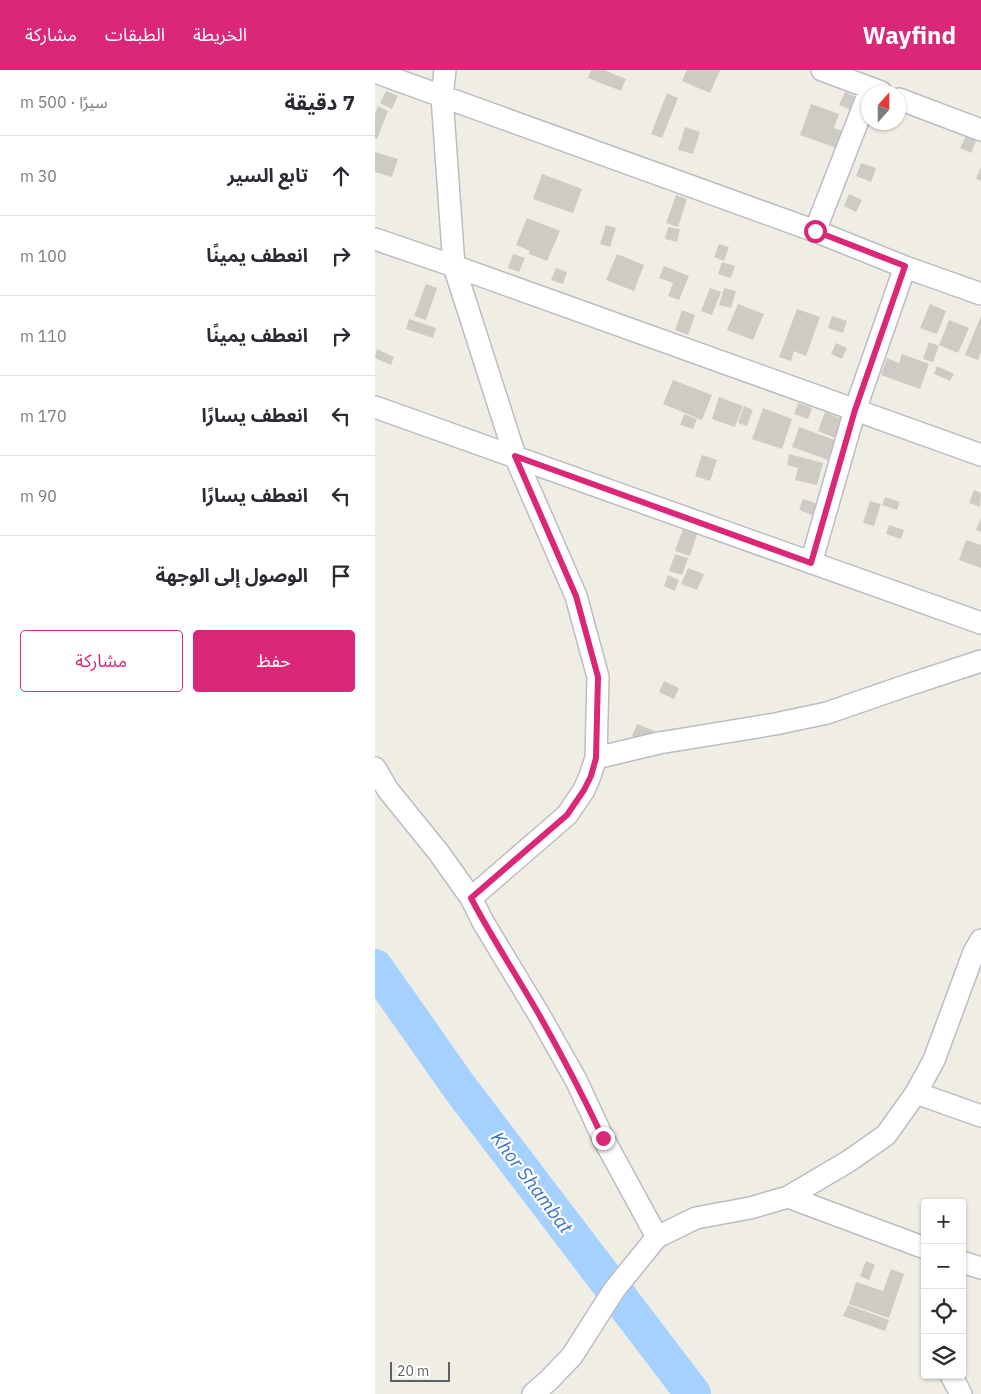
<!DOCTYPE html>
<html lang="ar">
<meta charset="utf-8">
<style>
:root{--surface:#fff;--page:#f7f7f7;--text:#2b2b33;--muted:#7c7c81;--line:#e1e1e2;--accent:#db2777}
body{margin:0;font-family:"IBM Plex Sans","Noto Sans Arabic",sans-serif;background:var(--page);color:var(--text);direction:rtl}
.controls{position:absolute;right:15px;bottom:15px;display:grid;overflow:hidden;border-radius:5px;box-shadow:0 1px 4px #0004}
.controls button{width:45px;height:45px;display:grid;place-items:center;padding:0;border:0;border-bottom:1px solid var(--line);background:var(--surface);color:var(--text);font:25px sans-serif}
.compass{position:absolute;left:486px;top:15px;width:45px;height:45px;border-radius:50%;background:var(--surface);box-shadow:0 1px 4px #0004;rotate:21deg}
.scale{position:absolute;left:15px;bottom:12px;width:60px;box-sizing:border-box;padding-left:5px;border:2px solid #5c5f66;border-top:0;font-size:14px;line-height:18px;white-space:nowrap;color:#5c5f66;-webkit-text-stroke:4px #fff;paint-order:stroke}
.stop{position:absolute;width:15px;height:15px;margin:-11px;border:4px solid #db2777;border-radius:50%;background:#fff}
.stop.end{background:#db2777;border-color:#fff;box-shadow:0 1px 5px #0008}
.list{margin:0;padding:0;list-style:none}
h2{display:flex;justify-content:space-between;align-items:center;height:65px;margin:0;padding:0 20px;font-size:21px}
h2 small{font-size:16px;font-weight:400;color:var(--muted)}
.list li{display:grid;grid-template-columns:32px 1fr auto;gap:15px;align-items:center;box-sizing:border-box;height:80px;padding:0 20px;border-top:1px solid var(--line)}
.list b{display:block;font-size:19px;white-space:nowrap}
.list em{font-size:16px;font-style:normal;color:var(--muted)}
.actions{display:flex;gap:10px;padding:15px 20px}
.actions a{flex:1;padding:11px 0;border:1px solid var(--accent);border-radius:5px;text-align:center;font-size:18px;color:var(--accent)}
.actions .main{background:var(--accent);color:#fff}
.icon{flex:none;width:28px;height:28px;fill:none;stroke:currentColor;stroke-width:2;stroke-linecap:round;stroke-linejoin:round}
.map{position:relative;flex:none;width:606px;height:1324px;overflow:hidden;direction:ltr}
header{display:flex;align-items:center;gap:30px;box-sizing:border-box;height:70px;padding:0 25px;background:var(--accent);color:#fff}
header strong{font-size:24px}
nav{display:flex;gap:28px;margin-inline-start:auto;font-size:18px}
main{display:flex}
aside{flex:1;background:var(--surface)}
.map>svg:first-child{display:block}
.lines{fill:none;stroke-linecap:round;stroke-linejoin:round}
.river{stroke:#a4d1ff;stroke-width:36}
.building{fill:#cdcbc3}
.minor-casing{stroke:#bbbdc4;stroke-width:24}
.minor{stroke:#fff;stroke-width:21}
.route{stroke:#db2777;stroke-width:6}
.labels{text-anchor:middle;stroke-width:4.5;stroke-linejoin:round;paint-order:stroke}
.water-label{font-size:19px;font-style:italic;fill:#3a74c4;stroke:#fff}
</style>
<header>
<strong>Wayfind</strong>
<nav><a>الخريطة</a><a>الطبقات</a><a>مشاركة</a></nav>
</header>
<main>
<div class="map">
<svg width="606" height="1324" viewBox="0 0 606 1324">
<rect width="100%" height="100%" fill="#f0eee4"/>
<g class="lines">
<path class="river" d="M0 897 85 1018 318 1324"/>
</g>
<path class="building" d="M216 0H229L251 9 246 21 213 8Z
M312 0H345L335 23 307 11Z
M11 21 23 26 17 39 5 33Z
M470 22 483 28 477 40 464 35Z
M292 23 303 28 287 68 276 64Z
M436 34 464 44 459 58 471 62 464 79 425 65Z
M3 36 13 41 2 69 0 68V44Z
M310 57 325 62 318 84 303 80Z
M591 66 601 71 596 83 585 78Z
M0 82 23 89 17 107 0 102Z
M486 93 501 98 496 112 481 106Z
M606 97V111L601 109Z
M167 104 207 119 198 143 158 129Z
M474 124 487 130 481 142 469 136Z
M301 125 312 129 303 157 291 153Z
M152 148 185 161 172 191 154 184 155 181 141 175Z
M231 155 241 158 235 177 225 174Z
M293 157 305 159 302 172 290 169Z
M344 174 354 177 349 191 339 187Z
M138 184 150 188 144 202 133 198Z
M242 184 269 195 259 221 231 210Z
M347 192 360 196 356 208 343 204Z
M289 196 314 206 304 230 293 226 298 213 284 208Z
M181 198 192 202 188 214 176 210Z
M51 214 62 218 51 250 39 246Z
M335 218 346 222 337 245 326 241Z
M349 218 361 221 356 238 344 235Z
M363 234 389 244 378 270 352 260Z
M555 234 571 241 562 264 545 258Z
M422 239 445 247 431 286 419 281 416 291 404 287Z
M307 240 320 245 313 265 300 260Z
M457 246 472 251 468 263 453 258Z
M606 246V282L603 290 590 285Z
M34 249 61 258 58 268 31 259Z
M574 250 594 258 583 283 564 275Z
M554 272 564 276 558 292 548 289Z
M461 273 472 278 467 289 456 284Z
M2 279 19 287 16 295 0 288Z
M527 284 554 294 545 319 506 305 512 288 524 293Z
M562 296 579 304 575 311 559 304Z
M298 310 337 325 327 350 288 334Z
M344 327 368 336 360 357 337 349Z
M423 333 437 338 433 349 419 344Z
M369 336 378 340 372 356 363 353Z
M388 338 417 349 407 379 377 369Z
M450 342 472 351 465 370 443 361Z
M309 344 322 349 318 359 305 355Z
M424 357 460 370 453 390 417 377Z
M414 384 448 393 442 415 420 410 423 398 412 395Z
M327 385 342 390 335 411 320 406Z
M599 420 606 423 605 437 594 433Z
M510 427 525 432 522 440 507 435Z
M428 429 443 434 439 446 424 440Z
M495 431 506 434 499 456 488 453Z
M606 448V462L601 460Z
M514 455 529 460 526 469 511 464Z
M308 459 322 464 315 486 300 481Z
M591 470 606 475V498L584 490Z
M300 484 313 488 307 505 294 501Z
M313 498 329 504 322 520 306 514Z
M293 505 304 510 300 521 289 516Z
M289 611 304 618 299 629 284 622Z
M262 654 280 661 275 674 257 666Z
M491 1191 500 1195 494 1210 485 1206Z
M516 1199 529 1204 514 1248 474 1234 481 1212 508 1221Z
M473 1235 514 1250 510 1261 468 1246Z"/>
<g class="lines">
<g class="minor-casing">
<path id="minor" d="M70 0 67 27 79 196 140 386 201 526 223 607 221 688 215 706 209 720 192 745 96 828
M447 0 506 22
M0 2 440 161 530 197 606 224
M524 29 606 60
M440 161 493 25
M0 169 79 196 606 385
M0 337 606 553
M436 493 480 340 530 197
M221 688 284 673 400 654 452 643 527 617 606 591
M0 698 13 720 64 783 96 828 108 852 166 948 201 1010 228 1068 282 1167
M606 870 599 882 559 990 541 1023 606 1046
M413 1127 550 1178
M587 1192 606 1198
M576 1305 586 1324
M158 1324 174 1310 197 1286 239 1220 282 1167 321 1148 375 1138 413 1127 474 1091 511 1065 541 1023"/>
</g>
<use href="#minor" class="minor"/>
</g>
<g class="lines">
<path class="route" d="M228 1068C209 1028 189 989 167 950 144 909 118 870 96 828L192 745 209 720 216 706 221 688 223 607 201 526 140 386 436 493 480 340 530 196 440 161"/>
</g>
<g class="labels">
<g class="water-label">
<text transform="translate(157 1112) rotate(53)" y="7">Khor Shambat</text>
</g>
</g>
</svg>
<div class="controls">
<button>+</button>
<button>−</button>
<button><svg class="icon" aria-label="locate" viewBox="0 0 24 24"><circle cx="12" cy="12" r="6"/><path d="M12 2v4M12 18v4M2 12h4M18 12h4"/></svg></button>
<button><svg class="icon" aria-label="layers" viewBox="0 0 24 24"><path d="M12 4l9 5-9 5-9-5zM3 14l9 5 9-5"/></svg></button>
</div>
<svg class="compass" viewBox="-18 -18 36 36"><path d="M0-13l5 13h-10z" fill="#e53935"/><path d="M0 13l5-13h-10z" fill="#7c7c81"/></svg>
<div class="scale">20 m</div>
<div class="stop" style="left:440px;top:161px"></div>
<div class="stop end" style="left:228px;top:1068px"></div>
</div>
<aside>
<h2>7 دقيقة<small>سيرًا · 500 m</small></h2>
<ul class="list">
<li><svg class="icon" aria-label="ahead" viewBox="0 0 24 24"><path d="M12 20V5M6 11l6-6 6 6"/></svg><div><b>تابع السير</b></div><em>30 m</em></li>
<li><svg class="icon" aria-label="right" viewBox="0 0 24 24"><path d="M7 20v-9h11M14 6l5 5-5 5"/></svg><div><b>انعطف يمينًا</b></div><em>100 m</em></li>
<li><svg class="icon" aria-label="right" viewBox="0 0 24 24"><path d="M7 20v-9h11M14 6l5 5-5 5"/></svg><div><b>انعطف يمينًا</b></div><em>110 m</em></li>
<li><svg class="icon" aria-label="left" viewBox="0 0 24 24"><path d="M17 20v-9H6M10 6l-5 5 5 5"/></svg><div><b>انعطف يسارًا</b></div><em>170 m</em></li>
<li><svg class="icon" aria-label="left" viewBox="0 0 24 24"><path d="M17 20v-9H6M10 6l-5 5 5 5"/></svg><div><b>انعطف يسارًا</b></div><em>90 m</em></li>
<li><svg class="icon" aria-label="arrive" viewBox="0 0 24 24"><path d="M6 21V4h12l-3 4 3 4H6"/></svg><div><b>الوصول إلى الوجهة</b></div></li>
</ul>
<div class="actions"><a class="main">حفظ</a><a>مشاركة</a></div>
</aside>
</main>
